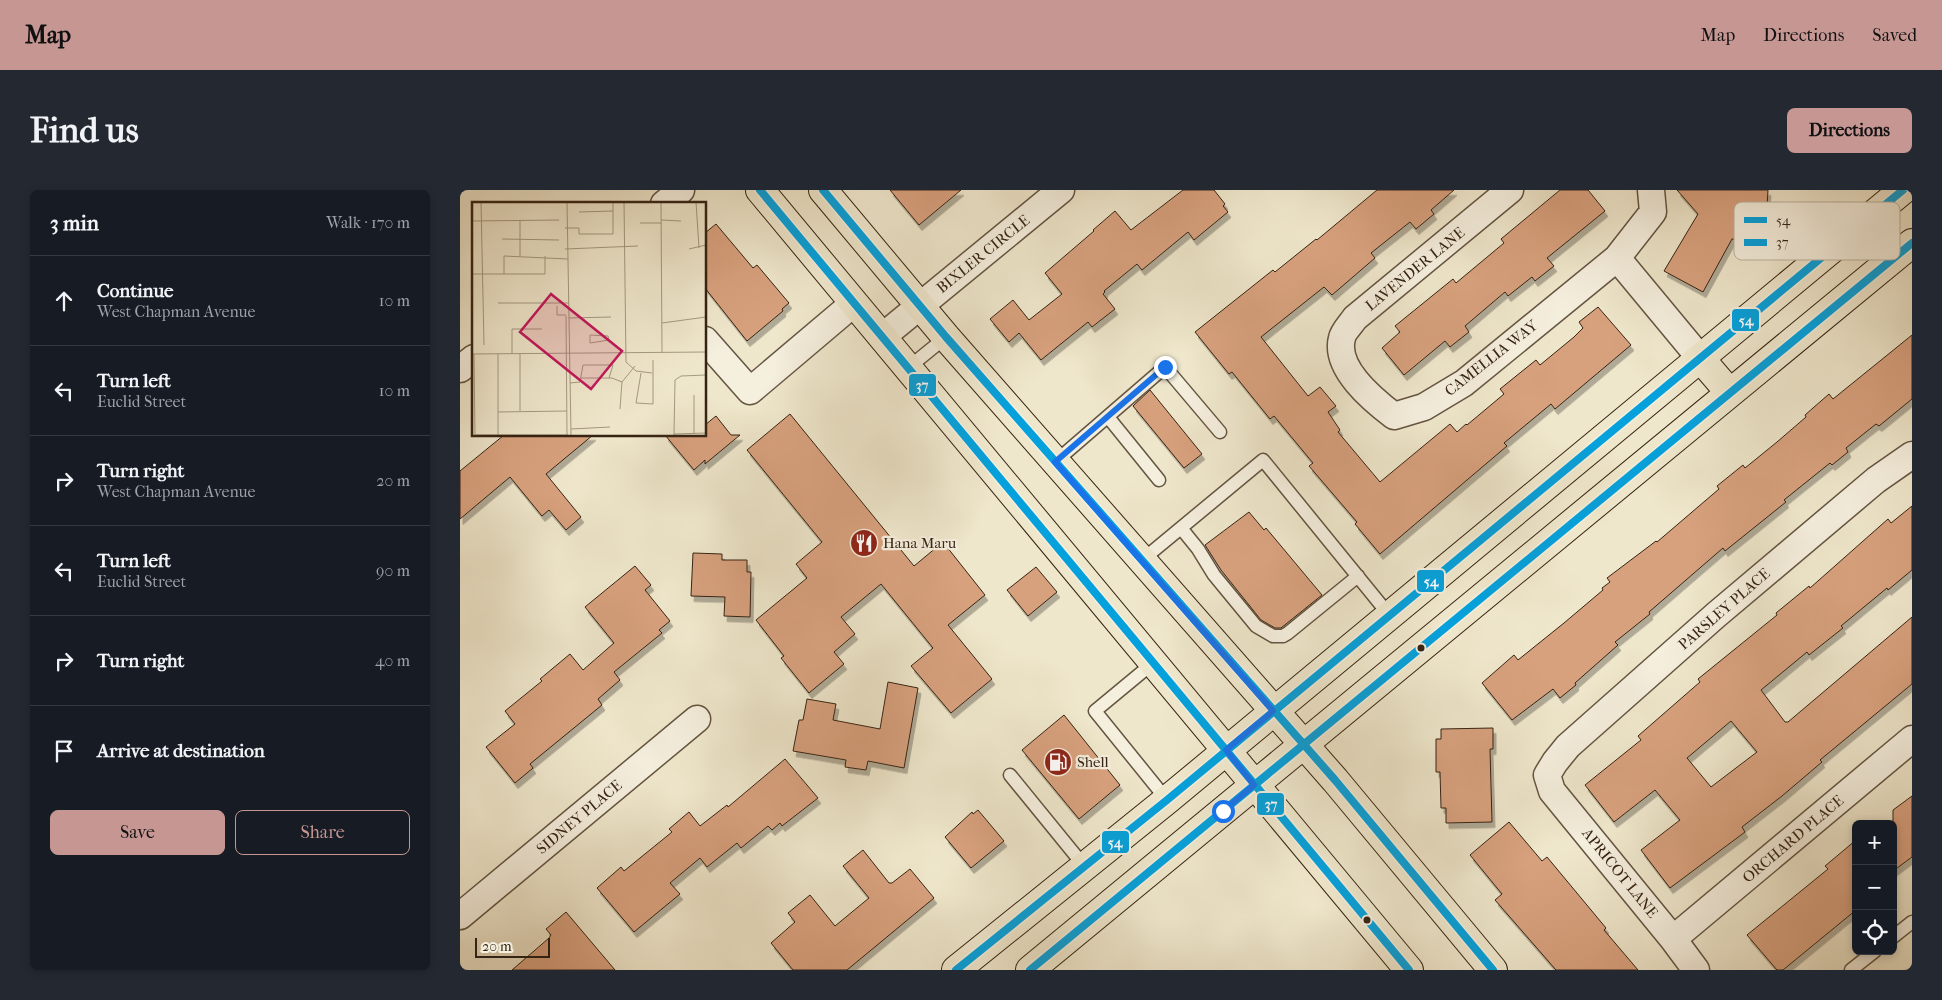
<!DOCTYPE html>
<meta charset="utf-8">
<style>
:root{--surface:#171b24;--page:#242831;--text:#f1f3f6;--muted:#9ea1a6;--line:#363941;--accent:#c59692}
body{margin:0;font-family:"IM FELL French Canon",serif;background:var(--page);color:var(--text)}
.controls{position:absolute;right:15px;bottom:15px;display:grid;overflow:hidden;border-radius:8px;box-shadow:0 2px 8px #0003}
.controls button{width:45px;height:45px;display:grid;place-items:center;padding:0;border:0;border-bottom:1px solid var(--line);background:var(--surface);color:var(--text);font:25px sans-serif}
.scale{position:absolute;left:15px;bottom:12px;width:75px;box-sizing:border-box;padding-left:5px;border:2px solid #352313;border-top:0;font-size:14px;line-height:18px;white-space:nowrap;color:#352313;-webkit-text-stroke:4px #f5efde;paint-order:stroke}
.stop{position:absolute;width:15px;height:15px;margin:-11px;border:4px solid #1a73e8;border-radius:50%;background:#fff}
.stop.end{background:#1a73e8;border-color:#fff;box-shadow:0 1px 5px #0008}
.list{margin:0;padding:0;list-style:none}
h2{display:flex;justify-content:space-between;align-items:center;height:65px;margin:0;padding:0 20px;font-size:21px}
h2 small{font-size:16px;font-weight:400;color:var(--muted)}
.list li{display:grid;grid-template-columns:32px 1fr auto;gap:15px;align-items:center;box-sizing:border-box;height:90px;padding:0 20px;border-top:1px solid var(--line)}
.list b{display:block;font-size:19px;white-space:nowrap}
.list p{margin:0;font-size:16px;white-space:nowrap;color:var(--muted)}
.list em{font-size:16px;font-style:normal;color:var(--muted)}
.actions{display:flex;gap:10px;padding:15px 20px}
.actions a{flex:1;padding:11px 0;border:1px solid var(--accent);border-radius:8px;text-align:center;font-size:18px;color:var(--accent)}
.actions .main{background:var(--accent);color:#111}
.icon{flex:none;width:28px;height:28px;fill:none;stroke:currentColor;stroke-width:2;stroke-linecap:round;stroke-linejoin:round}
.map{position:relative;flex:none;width:1452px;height:780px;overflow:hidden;border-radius:8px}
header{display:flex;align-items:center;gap:30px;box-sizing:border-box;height:70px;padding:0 25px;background:var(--accent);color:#111}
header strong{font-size:24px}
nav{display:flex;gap:28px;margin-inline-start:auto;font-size:18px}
.intro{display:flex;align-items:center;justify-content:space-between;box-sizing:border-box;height:120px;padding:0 30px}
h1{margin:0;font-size:35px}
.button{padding:12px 22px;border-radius:8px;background:var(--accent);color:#111;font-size:18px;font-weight:700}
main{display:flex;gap:30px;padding:0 30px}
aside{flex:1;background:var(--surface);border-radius:8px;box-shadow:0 2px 8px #0003}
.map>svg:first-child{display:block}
.building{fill:#d8a17e;stroke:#352313;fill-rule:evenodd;filter:url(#shadow)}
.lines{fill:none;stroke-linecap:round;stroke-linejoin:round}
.lane-casing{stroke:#645441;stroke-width:15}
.street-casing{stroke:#645441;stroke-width:29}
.primary-casing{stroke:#352313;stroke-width:30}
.lane{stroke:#f5efde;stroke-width:12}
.street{stroke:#f5efde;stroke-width:26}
.primary{stroke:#efe7cc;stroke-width:28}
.bus-1-casing{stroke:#f5efde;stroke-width:11}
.bus-2-casing{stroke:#f5efde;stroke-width:11}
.bus-1{stroke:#05a1dc;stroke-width:8}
.bus-2{stroke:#05a1dc;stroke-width:8}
.route{stroke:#1a73e8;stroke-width:6}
.bus-dot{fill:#352313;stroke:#f5efde;stroke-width:2}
.labels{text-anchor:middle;stroke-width:4.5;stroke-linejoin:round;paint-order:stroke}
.street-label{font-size:15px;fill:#352313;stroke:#f5efde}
.poi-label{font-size:15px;fill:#352313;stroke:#f5efde;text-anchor:start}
.inset-road{fill:none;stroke:#a59982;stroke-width:1}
.view{fill:#c2185b;fill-opacity:0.15;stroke:#c2185b;stroke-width:2.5}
.inset-edge{fill:none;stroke:#352313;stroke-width:2.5}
.key{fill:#f5efde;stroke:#bbb2a1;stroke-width:1}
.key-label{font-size:14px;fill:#352313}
.line-badge{stroke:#f5efde;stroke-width:2}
.badge-label{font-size:14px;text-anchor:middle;font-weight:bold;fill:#fff}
</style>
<header>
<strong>Map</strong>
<nav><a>Map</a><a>Directions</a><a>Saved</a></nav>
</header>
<div class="intro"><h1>Find us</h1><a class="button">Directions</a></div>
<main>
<aside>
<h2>3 min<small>Walk · 170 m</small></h2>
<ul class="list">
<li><svg class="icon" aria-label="ahead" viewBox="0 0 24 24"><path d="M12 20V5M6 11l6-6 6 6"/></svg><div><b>Continue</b><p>West Chapman Avenue</p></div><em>10 m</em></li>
<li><svg class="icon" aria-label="left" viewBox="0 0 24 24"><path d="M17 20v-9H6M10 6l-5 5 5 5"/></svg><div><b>Turn left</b><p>Euclid Street</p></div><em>10 m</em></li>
<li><svg class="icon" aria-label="right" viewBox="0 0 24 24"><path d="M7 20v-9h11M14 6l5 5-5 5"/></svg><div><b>Turn right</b><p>West Chapman Avenue</p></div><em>20 m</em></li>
<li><svg class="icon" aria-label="left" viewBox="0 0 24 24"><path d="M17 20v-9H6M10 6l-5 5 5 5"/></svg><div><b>Turn left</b><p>Euclid Street</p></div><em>90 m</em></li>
<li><svg class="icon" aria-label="right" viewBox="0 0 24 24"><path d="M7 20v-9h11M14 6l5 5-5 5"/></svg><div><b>Turn right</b></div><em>40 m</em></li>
<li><svg class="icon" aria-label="arrive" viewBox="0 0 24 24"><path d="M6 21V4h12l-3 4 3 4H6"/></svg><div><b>Arrive at destination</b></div></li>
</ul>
<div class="actions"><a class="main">Save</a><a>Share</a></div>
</aside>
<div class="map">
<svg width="1452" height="780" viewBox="0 0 1452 780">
<defs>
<filter id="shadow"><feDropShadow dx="3" dy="5.5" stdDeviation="0" flood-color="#0004"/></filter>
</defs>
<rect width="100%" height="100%" fill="#efe7cc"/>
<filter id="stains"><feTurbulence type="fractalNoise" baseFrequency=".004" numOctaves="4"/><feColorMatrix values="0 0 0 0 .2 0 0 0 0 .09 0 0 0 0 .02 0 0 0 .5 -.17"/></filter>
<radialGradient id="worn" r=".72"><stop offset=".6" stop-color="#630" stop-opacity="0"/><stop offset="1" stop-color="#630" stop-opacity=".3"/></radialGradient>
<path class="building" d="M430 0H501L459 35Z
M723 0H754L765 14 763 16 768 22 734 50 728 42 682 80 677 74 644 101 645 102 643 104 655 119 632 137 628 132 581 170 559 143 549 152 530 129 553 110 569 130 602 104 585 83 634 41 633 40 655 21 671 40Z
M917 0H994L971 20 974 24 956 39 950 32 911 63 915 68 872 105 864 97 801 147 848 206 860 197 876 216 868 222 880 240 878 242 920 292 990 234 997 242 1006 234 1007 235 1044 204 1040 199 1076 170 1080 175 1114 147 1123 138 1119 132 1138 117 1171 155 1095 219 1091 214 1044 253 1047 256 920 364 895 334 897 332 849 276 853 273 814 226 810 229 772 182 769 184 735 142 813 80 815 82 856 49 857 50Z
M1100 0H1128L1145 21 1087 68 1094 76 1075 91 1072 87 1048 106 1045 102 1005 136 1009 142 990 157 985 151 944 185 922 158 940 142 935 136 993 89 996 93 1044 53 1041 49Z
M1217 0H1308L1305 49 1294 48V51L1272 49 1243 102 1204 81 1238 24Z
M256 34 293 78 297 75 329 113 322 119 323 121 287 151 245 98V43Z
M1452 145V209L1419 236 1416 234 1386 258 1388 262 1372 275 1370 273 1324 310 1326 312 1265 361 1263 358 1189 422 1190 424 1155 452 1158 455 1115 493 1116 495 1100 508 1093 499 1052 530 1022 493 1054 465 1058 470 1104 433 1143 400 1142 398 1150 392 1147 388 1196 351 1197 352 1259 299 1257 296 1283 275 1285 278 1317 252 1346 227 1345 225 1369 204 1373 209Z
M690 200 742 264 724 278 673 216Z
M330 224 454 376 483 352 525 405 488 435 532 489 491 523 451 476 473 458 421 394 381 427 395 444 374 462 384 474 349 503 321 468 324 466 296 430 347 388 336 374 362 352 287 260Z
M256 226 271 245H280L245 274V270L234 280 205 245H245V235Z
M44 245H133L86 284 121 327 106 340 89 320 82 326 50 287 0 329V281Z
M1452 316V380L1428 400 1427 398 1381 436 1383 438 1349 465 1347 462 1301 500 1325 532H1328L1452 427V494L1360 570 1362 572 1322 606 1282 637 1285 642 1210 698 1181 660 1220 630 1195 600 1154 632 1125 595 1181 550 1178 546 1240 492 1238 489 1317 425 1316 423 1349 396 1350 398 1428 329 1431 333ZM1271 531 1297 562 1251 597 1227 568Z
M789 322 804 340 806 338 862 405 821 438H815L801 430 761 380 745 355Z
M233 363 262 364V370H287V382H291L290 427 264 426 265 407 231 406Z
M175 376 191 395 185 400 210 431 199 440 202 443 154 482 160 490 138 509 142 515 70 574 73 578 55 593 26 557 55 534 45 521 82 491 80 489 110 464 123 480 154 453 125 417Z
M576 377 597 402 568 426 547 400Z
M428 492 458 498 444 578 408 571 406 580 385 577 386 570 333 561 339 530H343L347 509 376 514 373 530 420 539Z
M604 525 660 595 619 629 562 560Z
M1033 538V559H1030L1032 632 986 633V618H981L980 582H976V549H981V539Z
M325 569 358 608 322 636 320 633 312 640 308 636 281 658 277 653 247 677 240 668 210 693 220 704 174 742 137 698 161 677 164 681 212 642 209 639 229 622 240 636 267 615 268 617Z
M1452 606V667L1433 681V620Z
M518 620 544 651 511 678 485 647 512 622 513 624Z
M1049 632 1082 671 1087 667 1146 738 1144 740 1178 780H1096L1035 710 1042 704 1010 665Z
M1396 650V720L1323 780H1317L1287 745 1368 679 1365 676Z
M403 660 429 693H432L450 679 474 708 387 780H333L311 753 335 732 328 723 350 705 375 736 409 708 383 676Z
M106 722 155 780H52L89 748 91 745 86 739Z"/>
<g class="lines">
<g class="lane-casing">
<path id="lane" d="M448 178 486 147
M648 227 699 290
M595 272 705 177 760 242
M721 338 738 359 754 385 796 436 813 446H823L828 443 898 386
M681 371 803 270 930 426
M693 473 635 521 707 610
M550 585 625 677
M1433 747 1452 732
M1391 780 1415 761"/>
</g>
<g class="street-casing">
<path id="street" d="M1050 0 895 128C891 134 883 142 882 148 874 178 913 210 934 226L964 217 1004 193 1157 68 1193 22 1191 0
M204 14 221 0
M1157 68 1240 168
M422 147 601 0
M245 150 290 201 394 113
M0 179 14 168
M0 726 237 529
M1213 749 1452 549
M1236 780 1213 749 1092 601 1087 585 1095 572 1108 556 1256 425 1416 290 1452 265"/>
</g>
<g class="primary-casing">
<path id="primary" d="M300 0 949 780
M363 0 486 147 875 590 1033 780
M1240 168 1270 203
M496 780 707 610 1443 0
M570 780 1452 53"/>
</g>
<use href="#lane" class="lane"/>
<use href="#street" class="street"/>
<use href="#primary" class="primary"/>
<g class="bus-1-casing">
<path id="bus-1" d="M496 780 707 610 1443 0
M570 780 1452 53"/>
</g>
<g class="bus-2-casing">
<path id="bus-2" d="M300 0 949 780
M363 0 486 147 875 590 1033 780"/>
</g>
<use href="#bus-1" class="bus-1"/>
<use href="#bus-2" class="bus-2"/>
</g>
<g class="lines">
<path class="route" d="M705 177 595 272 813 521 766 560 794 595 763 621"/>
</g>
<defs>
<g id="restaurant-disc" transform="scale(1.4375)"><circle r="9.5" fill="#8f2418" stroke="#f5efde"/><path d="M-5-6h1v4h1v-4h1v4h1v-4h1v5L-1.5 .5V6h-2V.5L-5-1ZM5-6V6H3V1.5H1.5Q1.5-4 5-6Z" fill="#fff"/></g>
<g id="fuel-disc" transform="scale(1.4375)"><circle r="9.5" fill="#8f2418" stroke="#f5efde"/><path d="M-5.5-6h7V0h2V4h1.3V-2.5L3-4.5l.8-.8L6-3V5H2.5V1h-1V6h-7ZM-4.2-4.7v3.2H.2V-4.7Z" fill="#fff"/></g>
</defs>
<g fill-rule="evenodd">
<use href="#restaurant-disc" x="404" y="353"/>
<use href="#fuel-disc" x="598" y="572"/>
</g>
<g class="bus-dot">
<circle cx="961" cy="458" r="4.5"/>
<circle cx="907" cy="730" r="4.5"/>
</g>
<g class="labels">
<g class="street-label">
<text transform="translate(523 64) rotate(-39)" y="5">BIXLER CIRCLE</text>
<text transform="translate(955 79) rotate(-39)" y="5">LAVENDER LANE</text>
<text transform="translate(1031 168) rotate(-38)" y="5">CAMELLIA WAY</text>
<text transform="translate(1264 419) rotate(-41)" y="5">PARSLEY PLACE</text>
<text transform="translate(119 627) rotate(-40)" y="5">SIDNEY PLACE</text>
<text transform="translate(1333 649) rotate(-40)" y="5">ORCHARD PLACE</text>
<text transform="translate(1160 683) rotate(51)" y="5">APRICOT LANE</text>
</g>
<g class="poi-label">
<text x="423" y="358">Hana Maru</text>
<text x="617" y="577">Shell</text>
</g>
</g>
<g transform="translate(12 12)">
<rect width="234" height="234" fill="#efe7cc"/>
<path class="inset-road" d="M9 0 12 143M95 0 99 233M152 0 154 160 164 169 180 171M189 0 190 150M224 0 227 46M107 10 141 9M189 18 209 19M0 19 87 18M168 21H189M93 26H107V32H141V0M30 37 87 38M93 47 166 44M217 47 234 43M48 54V19M0 72H73V54M32 72V54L96 57M26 101H97M85 104V113H94M94 114 95 233M97 116 139 115M190 121 234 115M118 133 136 134 137 138 118 141ZM40 151V127H70M0 152 234 150M2 152 3 233M26 152V233M48 152V209M169 171 164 201 181 202V158M109 176H140L150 180M98 181 108 180 111 163H141L137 176M222 193V232M148 207 150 180 163 164M26 210 95 209M99 227 138 225M202 232 234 231M4 233H96M202 233 203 178 209 174 234 173"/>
<path class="view" d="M79 92 150 149 119 187 48 130Z"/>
<rect width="234" height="234" class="inset-edge"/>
</g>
<rect x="1274" y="12" width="166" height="58" rx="8" class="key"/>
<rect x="1284" y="27" width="23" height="6" fill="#05a1dc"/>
<rect x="1284" y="49" width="23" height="7" fill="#05a1dc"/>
<g class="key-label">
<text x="1316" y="35">54</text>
<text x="1316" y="57">37</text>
</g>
<g class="line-badge">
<rect x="1271" y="118" width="29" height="24" rx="5" fill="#05a1dc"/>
<rect x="448" y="183" width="29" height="24" rx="5" fill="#05a1dc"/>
<rect x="956" y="379" width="29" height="24" rx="5" fill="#05a1dc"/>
<rect x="796" y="602" width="29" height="24" rx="5" fill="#05a1dc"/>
<rect x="641" y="640" width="29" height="24" rx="5" fill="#05a1dc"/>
</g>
<g class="badge-label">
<text x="1286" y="135">54</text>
<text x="462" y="200">37</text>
<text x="971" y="396">54</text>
<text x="811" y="619">37</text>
<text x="655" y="657">54</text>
</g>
<rect width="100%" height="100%" filter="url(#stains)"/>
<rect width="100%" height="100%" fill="url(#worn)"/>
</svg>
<div class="controls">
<button>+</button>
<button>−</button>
<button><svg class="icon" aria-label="locate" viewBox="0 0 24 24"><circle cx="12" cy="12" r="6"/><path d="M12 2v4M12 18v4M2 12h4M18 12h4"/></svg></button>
</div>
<div class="scale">20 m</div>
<div class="stop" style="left:763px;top:621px"></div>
<div class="stop end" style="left:705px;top:177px"></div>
</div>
</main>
